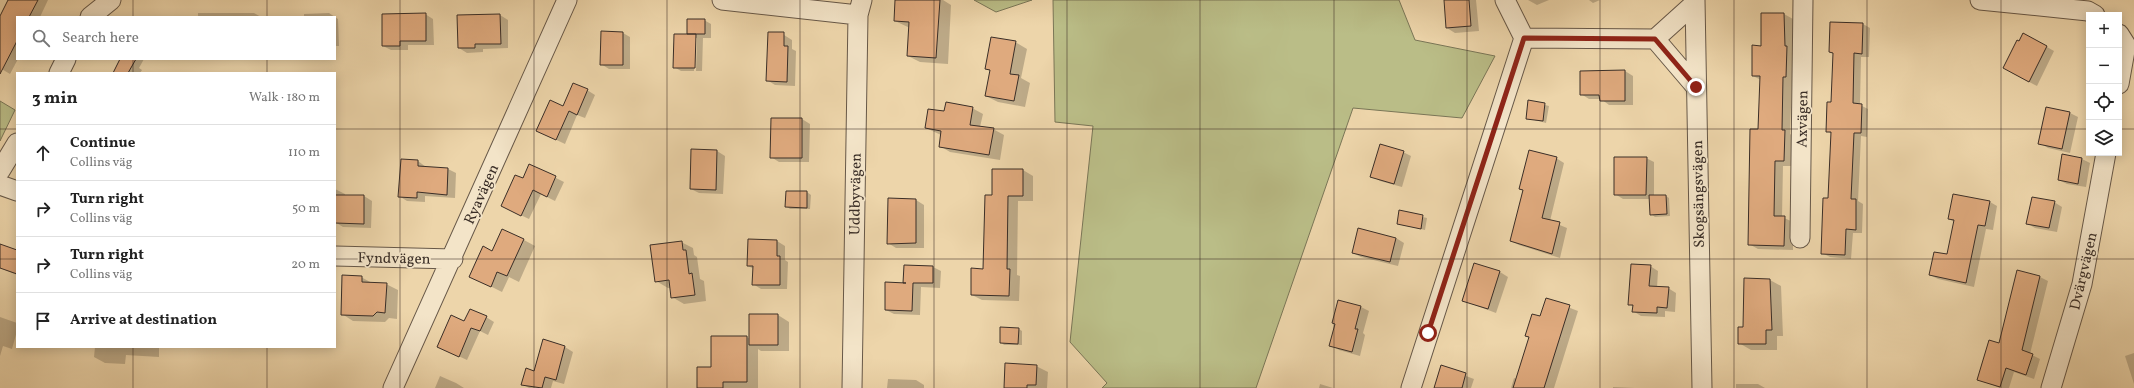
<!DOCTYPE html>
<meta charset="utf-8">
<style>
:root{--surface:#fff;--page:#f2f2f2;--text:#222;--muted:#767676;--line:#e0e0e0}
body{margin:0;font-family:Vollkorn,serif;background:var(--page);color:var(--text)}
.controls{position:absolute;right:12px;top:12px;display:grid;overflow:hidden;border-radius:0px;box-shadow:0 2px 10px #0003}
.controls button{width:36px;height:36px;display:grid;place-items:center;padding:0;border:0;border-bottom:1px solid var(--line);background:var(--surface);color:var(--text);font:20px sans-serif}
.stop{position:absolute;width:12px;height:12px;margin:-9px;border:3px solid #8f2418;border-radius:50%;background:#fff}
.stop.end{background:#8f2418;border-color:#fff;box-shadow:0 1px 4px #0008}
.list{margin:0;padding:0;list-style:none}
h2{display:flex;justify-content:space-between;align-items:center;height:52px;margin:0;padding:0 16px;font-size:17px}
h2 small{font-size:13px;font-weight:400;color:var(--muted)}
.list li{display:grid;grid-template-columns:26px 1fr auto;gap:12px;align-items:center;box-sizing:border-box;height:56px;padding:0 16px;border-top:1px solid var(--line)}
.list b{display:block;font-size:15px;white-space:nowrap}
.list p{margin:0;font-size:13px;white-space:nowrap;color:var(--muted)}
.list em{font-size:13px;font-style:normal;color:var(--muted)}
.icon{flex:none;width:22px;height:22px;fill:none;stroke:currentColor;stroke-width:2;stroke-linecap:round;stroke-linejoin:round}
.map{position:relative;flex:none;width:2134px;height:388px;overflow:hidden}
.search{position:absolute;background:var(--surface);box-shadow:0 2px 10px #0003;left:16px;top:16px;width:320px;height:44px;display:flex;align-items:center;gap:10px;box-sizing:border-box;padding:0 14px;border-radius:0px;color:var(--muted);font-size:15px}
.panel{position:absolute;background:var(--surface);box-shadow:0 2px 10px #0003;left:16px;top:72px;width:320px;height:276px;border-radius:0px}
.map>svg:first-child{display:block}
.green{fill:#babd87;stroke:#7a7657}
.shadow{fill:#0003}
.building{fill:#dfaa7e;stroke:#3a2e27}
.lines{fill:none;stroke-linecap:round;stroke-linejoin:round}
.minor-casing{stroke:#675848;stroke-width:21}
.minor{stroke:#f3e4c8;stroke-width:19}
.route{stroke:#8f2418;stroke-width:5}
.grid{fill:none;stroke:#3a2e27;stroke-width:1;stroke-opacity:0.55}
.labels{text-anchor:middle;stroke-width:3.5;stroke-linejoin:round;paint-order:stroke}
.street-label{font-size:15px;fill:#3a2e27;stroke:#f3e4c8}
</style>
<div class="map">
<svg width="2134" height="388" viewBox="0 0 2134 388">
<rect width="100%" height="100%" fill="#edd5aa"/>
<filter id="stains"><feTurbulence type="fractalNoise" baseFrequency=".005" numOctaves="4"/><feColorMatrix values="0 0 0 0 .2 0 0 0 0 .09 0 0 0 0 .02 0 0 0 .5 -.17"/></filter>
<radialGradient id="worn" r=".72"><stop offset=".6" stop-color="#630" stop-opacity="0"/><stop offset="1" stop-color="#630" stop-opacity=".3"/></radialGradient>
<path class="green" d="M974 0H1032L996 12Z
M1053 0H1399L1415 40 1495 56 1462 118 1353 108 1256 388H1102L1107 383 1070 342 1093 126 1055 122Z
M0 101 15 110 0 141Z"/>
<path class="shadow" d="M9 0H48L40 17H17L18 59 10 74 0 68V18Z
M896 0H943L951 5 948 64 920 62 908 56 910 28 895 21Z
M1445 0H1476L1479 31 1455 33 1447 28Z
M1528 0H1549L1537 5Z
M1589 0H1600L1593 3Z
M198 13H254L261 17H198Z
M329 13 335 17H304V14Z
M425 14 433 19 434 45H408V50H391L383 46Z
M1784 14 1793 19 1794 81H1792L1790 134 1793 136 1792 166H1783L1782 217 1793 222V250L1758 249 1749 244 1759 131 1761 80 1753 76 1762 47Z
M500 15 508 20V48L483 49V52L467 53 459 48Z
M335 17 338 19 339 46H335Z
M704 20 711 24V38H703L702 71H696L697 38H695L694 71H681L674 67 691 35Z
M1831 23 1863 24 1870 28 1869 57H1861L1860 105 1868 109 1867 137 1861 136 1858 201 1863 204 1862 233H1853L1851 259 1830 257 1822 253 1829 199 1832 134 1827 131 1832 104 1834 54 1830 52Z
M602 32 623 33 630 37V69H609L601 64Z
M769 32 784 35 792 40V49L796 51 795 86 775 85 767 80Z
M1015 42 1027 49 1021 78 1030 83 1025 107 998 102 986 96 991 71 986 69Z
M2047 47 2054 51 2037 86 2012 73Z
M121 59H144L139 68 142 70 140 73H114Z
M1625 71 1633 76V105H1609L1601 99H1589L1581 94Z
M587 90 595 95 585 118 577 115 565 144 546 135 563 107Z
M1529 101 1549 106 1546 123 1527 118Z
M972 108 983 114 980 127 993 129 1004 135 1000 160 950 152 940 146 941 135 926 128 945 113Z
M2070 113 2078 117 2070 153 2048 148 2040 143Z
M802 119 810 124 809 162H779L771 157Z
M717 151 725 156 723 194 699 193 691 189Z
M1403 152 1411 156 1402 187 1380 181 1372 176Z
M1556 158 1564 163 1550 221 1567 228 1560 258 1519 245 1511 241Z
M1646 158 1654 162V196H1666L1669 198 1670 216 1655 217 1651 214 1650 199H1623L1615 194Z
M2082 159 2090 163 2086 187 2067 184 2059 180Z
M418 161 426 167 448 169 456 173 455 198 425 196V202L407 201 399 196Z
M530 165 564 182 555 201 541 194 529 219 510 210Z
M1023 170 1033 176V201H1018L1017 275 1020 276 1019 301 982 300 972 295 984 270 993 196Z
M335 189 345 194V196H364L372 201 371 228 343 227 335 222Z
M807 192 811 195 810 209H790L786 206Z
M916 200 924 205V248H896L888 243Z
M1990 202 1997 206 1993 230 1986 229 1974 287 1938 279 1930 275 1947 255 1954 222 1949 219Z
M2054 202 2062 207 2057 232 2035 228 2027 223Z
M1400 212 1427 218 1425 230 1398 224Z
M1396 238 1404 243 1398 266 1361 257 1353 253Z
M524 240 535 246 519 282 509 277 502 292 470 276 493 252Z
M777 241 785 246V260L788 262 787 289H761L753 284 754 269 748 266Z
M681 242 693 248 694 255 697 257 700 279 704 281 706 301 684 304 672 297 671 288H668L656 281Z
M0 251H17V275L0 268Z
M904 266 933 267 941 271 940 288 921 287 920 315 894 314 886 310 907 284Z
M1650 266 1658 271 1657 288H1668L1676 293 1675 312 1665 311V317L1641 316 1633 311 1634 307 1629 304Z
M2017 271 2040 277 2048 281 2030 354 2040 359 2034 379 2014 372 2009 388H2000L1978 379 2000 344Z
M1500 272 1508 277 1496 313 1464 301Z
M361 277 372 283 386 284 398 290 397 319 389 318 385 322 353 321 342 314Z
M1770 280 1781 286 1783 336H1777V350H1751L1739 343 1744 328Z
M1547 299 1578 311 1554 388H1511L1514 378 1517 379 1530 337 1541 318Z
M1339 301 1361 307 1369 311 1363 333 1365 335 1360 356 1339 350 1331 345 1336 325Z
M778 315 789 322V351H761L758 349V388H698L712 368 747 337 750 339Z
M0 317 17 323V331L12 349 3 346 0 356Z
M486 317 494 322 488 335 480 331 467 360 439 347 465 323Z
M1019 329 1022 331V345H1004L1001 342Z
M543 341 565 347 573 352 564 384 553 381 551 388H529L522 384 534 372Z
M95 347H159V357L126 355 125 364 105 363 94 357Z
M2134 353V384L2125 356Z
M1036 366 1048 372 1047 388H1005Z
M1442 367 1474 379 1471 388H1435Z
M440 376 456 383 464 388H435Z
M888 379 916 380 924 385V388H887Z
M1320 384 1333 388H1319Z
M1736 384H1758L1765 388H1736Z
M1613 387 1635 388H1636H1613Z"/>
<path class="building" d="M8 0H38L29 17H17V41L0 74V16Z
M895 0H940L936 58 907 56 909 22 894 21Z
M1444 0H1469L1471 26 1446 28Z
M426 13V41H400V46H382V14Z
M1761 13H1784L1785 46H1787L1786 77H1783L1782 130H1785L1784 161H1775L1774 216H1785L1784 246 1748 245 1750 129H1758L1760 76H1752V45L1761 46Z
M500 14 501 44H475V48H458L457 15Z
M687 19H705V34H696L695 68H673L674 34H696H687Z
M1830 22 1863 23 1862 54 1854 53 1853 103 1862 104 1861 133H1854L1851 199H1856V230L1846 229 1845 255 1821 254 1823 198H1828L1831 132H1826L1827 102H1831L1833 53 1829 52Z
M601 31 623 32V65H600Z
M768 32H784V46H788L787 82 766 81Z
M2023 33 2047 46 2029 82 2003 68 2017 40 2019 41Z
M991 37 1016 41 1010 74 1019 75 1014 101 985 96 990 70 985 69Z
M120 59H136L128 73H113Z
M1625 70V101H1600L1599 95H1580V71Z
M573 83 588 89 577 115 569 111 556 140 536 131 550 100 563 106Z
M1528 100 1545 103 1543 121 1526 119Z
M946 102 973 107 970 125 994 128 989 155 939 147 941 131 925 128 928 109 944 111Z
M2046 107 2070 112 2062 149 2038 144Z
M771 118H802V158H770Z
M1380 144 1404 151 1394 184 1370 177Z
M691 149 717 150 716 190 690 189Z
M1529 150 1557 157 1542 218 1560 222 1552 254 1510 241 1523 190 1519 189Z
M2062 154 2082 158 2078 184 2058 180Z
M1614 157H1647L1646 195H1614Z
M401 159 418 160V166L448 168 447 195 417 192V198L398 197Z
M529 164 556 176 547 197 533 190 521 216 501 206 515 175 523 178Z
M992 169H1023V196H1008L1007 269H1010L1009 296 971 295V268L983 269 985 195H992Z
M786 191H807V208L785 207Z
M1953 194 1990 201 1985 226 1978 225 1966 283 1929 275 1934 252 1947 254 1954 220 1948 219Z
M335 195H364V224L335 223Z
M1649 195H1666L1667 214 1650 215Z
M2032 197 2055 201 2049 228 2026 224Z
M888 198 916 199V243L887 244Z
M1399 210 1423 215 1421 229 1397 224Z
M1358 228 1396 238 1390 262 1352 253Z
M502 229 524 239 507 276 497 272 491 287 469 277 483 246 492 251Z
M748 239 777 240V256H780V285H752L753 266H747Z
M682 241 683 250H686L689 274 692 273 695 295 671 298 669 280 655 282 650 245Z
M0 244 17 250V274L0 268Z
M1474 263 1500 271 1488 309 1462 301Z
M1631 264 1651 265 1649 286 1669 287 1667 308 1657 307V313L1632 312 1633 305H1628Z
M904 265 933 266V283H913L912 311 885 310V282L906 283H903Z
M2017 270 2040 276 2022 350 2033 354 2026 375 2006 368 2000 387 1977 380 1989 340 1999 343Z
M342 275 362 276V282L387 283 385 313 377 312 373 316 341 315Z
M1744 278 1770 279 1772 330H1766V344H1738V327H1743Z
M1546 298 1570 305 1544 388H1513L1529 337 1525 336 1532 314 1540 316Z
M1338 300 1361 306 1355 329H1358L1352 352 1329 346 1335 324 1332 323Z
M470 309 487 316 480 331 471 328 459 357 437 347 451 315 464 321Z
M749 314H778V345H749Z
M1000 327 1019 328 1018 344 1000 343Z
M711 336H747V382H723V388H697V367H711Z
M543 339 565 346 556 380 545 377 542 388 521 385 526 368 534 371Z
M1005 363 1037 365 1036 385H1027V388H1004Z
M1441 365 1466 373 1462 388H1434Z"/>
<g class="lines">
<g class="minor-casing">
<path id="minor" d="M722 0 858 15
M1505 0 1524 38
M1695 0 1702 388
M1980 0 2088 11 2095 15
M90 17 111 0
M2119 34 2126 45 2119 84
M1655 39 1695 3
M59 73 66 59
M0 171 17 143
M0 185 17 191
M1800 238 1803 0
M335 256 453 259
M393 388 567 0
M852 388 858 15 862 0
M1411 388 1524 38 1655 39 1696 87
M2051 388 2082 284 2106 153"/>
</g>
<use href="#minor" class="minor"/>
</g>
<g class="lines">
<path class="route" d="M1428 333 1524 38 1655 39 1696 87"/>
</g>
<path class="grid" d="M133 0V17M267 0V17M400 0V388M534 0V388M667 0V388M800 0V388M934 0V388M1067 0V388M1200 0V388M1334 0V388M1467 0V388M1600 0V388M1734 0V388M1867 0V388M2001 0V388M133 59V73M267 59V73M0 129H17M335 129H2089M2119 129H2134M0 259H17M335 259H2134M133 347V388M267 347V388"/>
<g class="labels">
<g class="street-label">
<text transform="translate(1802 119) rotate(-89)" y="5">Axvägen</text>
<text transform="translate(481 194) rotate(-66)" y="5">Ryavägen</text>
<text transform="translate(855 194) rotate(-89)" y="5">Uddbyvägen</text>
<text transform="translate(1698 194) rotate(-91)" y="5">Skogsängsvägen</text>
<text transform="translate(394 258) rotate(1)" y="5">Fyndvägen</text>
<text transform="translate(2083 271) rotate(-77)" y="5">Dvärgvägen</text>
</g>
</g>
<rect width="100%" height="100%" filter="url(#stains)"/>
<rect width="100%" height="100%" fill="url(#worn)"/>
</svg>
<div class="controls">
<button>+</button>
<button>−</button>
<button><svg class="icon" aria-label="locate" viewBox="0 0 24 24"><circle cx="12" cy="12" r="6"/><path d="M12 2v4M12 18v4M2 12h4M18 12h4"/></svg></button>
<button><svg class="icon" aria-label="layers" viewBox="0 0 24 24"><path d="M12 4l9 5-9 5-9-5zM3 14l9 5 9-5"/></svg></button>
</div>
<div class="stop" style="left:1428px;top:333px"></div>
<div class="stop end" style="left:1696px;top:87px"></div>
<div class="search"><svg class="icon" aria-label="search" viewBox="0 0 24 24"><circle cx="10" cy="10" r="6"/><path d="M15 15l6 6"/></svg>Search here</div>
<section class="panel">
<h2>3 min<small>Walk · 180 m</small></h2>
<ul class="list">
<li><svg class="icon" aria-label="ahead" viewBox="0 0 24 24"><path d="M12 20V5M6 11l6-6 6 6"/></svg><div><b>Continue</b><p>Collins väg</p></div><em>110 m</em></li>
<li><svg class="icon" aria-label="right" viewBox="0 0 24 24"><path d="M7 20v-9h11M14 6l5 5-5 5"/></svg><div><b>Turn right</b><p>Collins väg</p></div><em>50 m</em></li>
<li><svg class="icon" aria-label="right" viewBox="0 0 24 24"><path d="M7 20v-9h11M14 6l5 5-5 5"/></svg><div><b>Turn right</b><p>Collins väg</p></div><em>20 m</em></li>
<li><svg class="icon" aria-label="arrive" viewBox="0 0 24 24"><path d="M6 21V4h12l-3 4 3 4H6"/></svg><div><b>Arrive at destination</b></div></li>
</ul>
</section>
</div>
